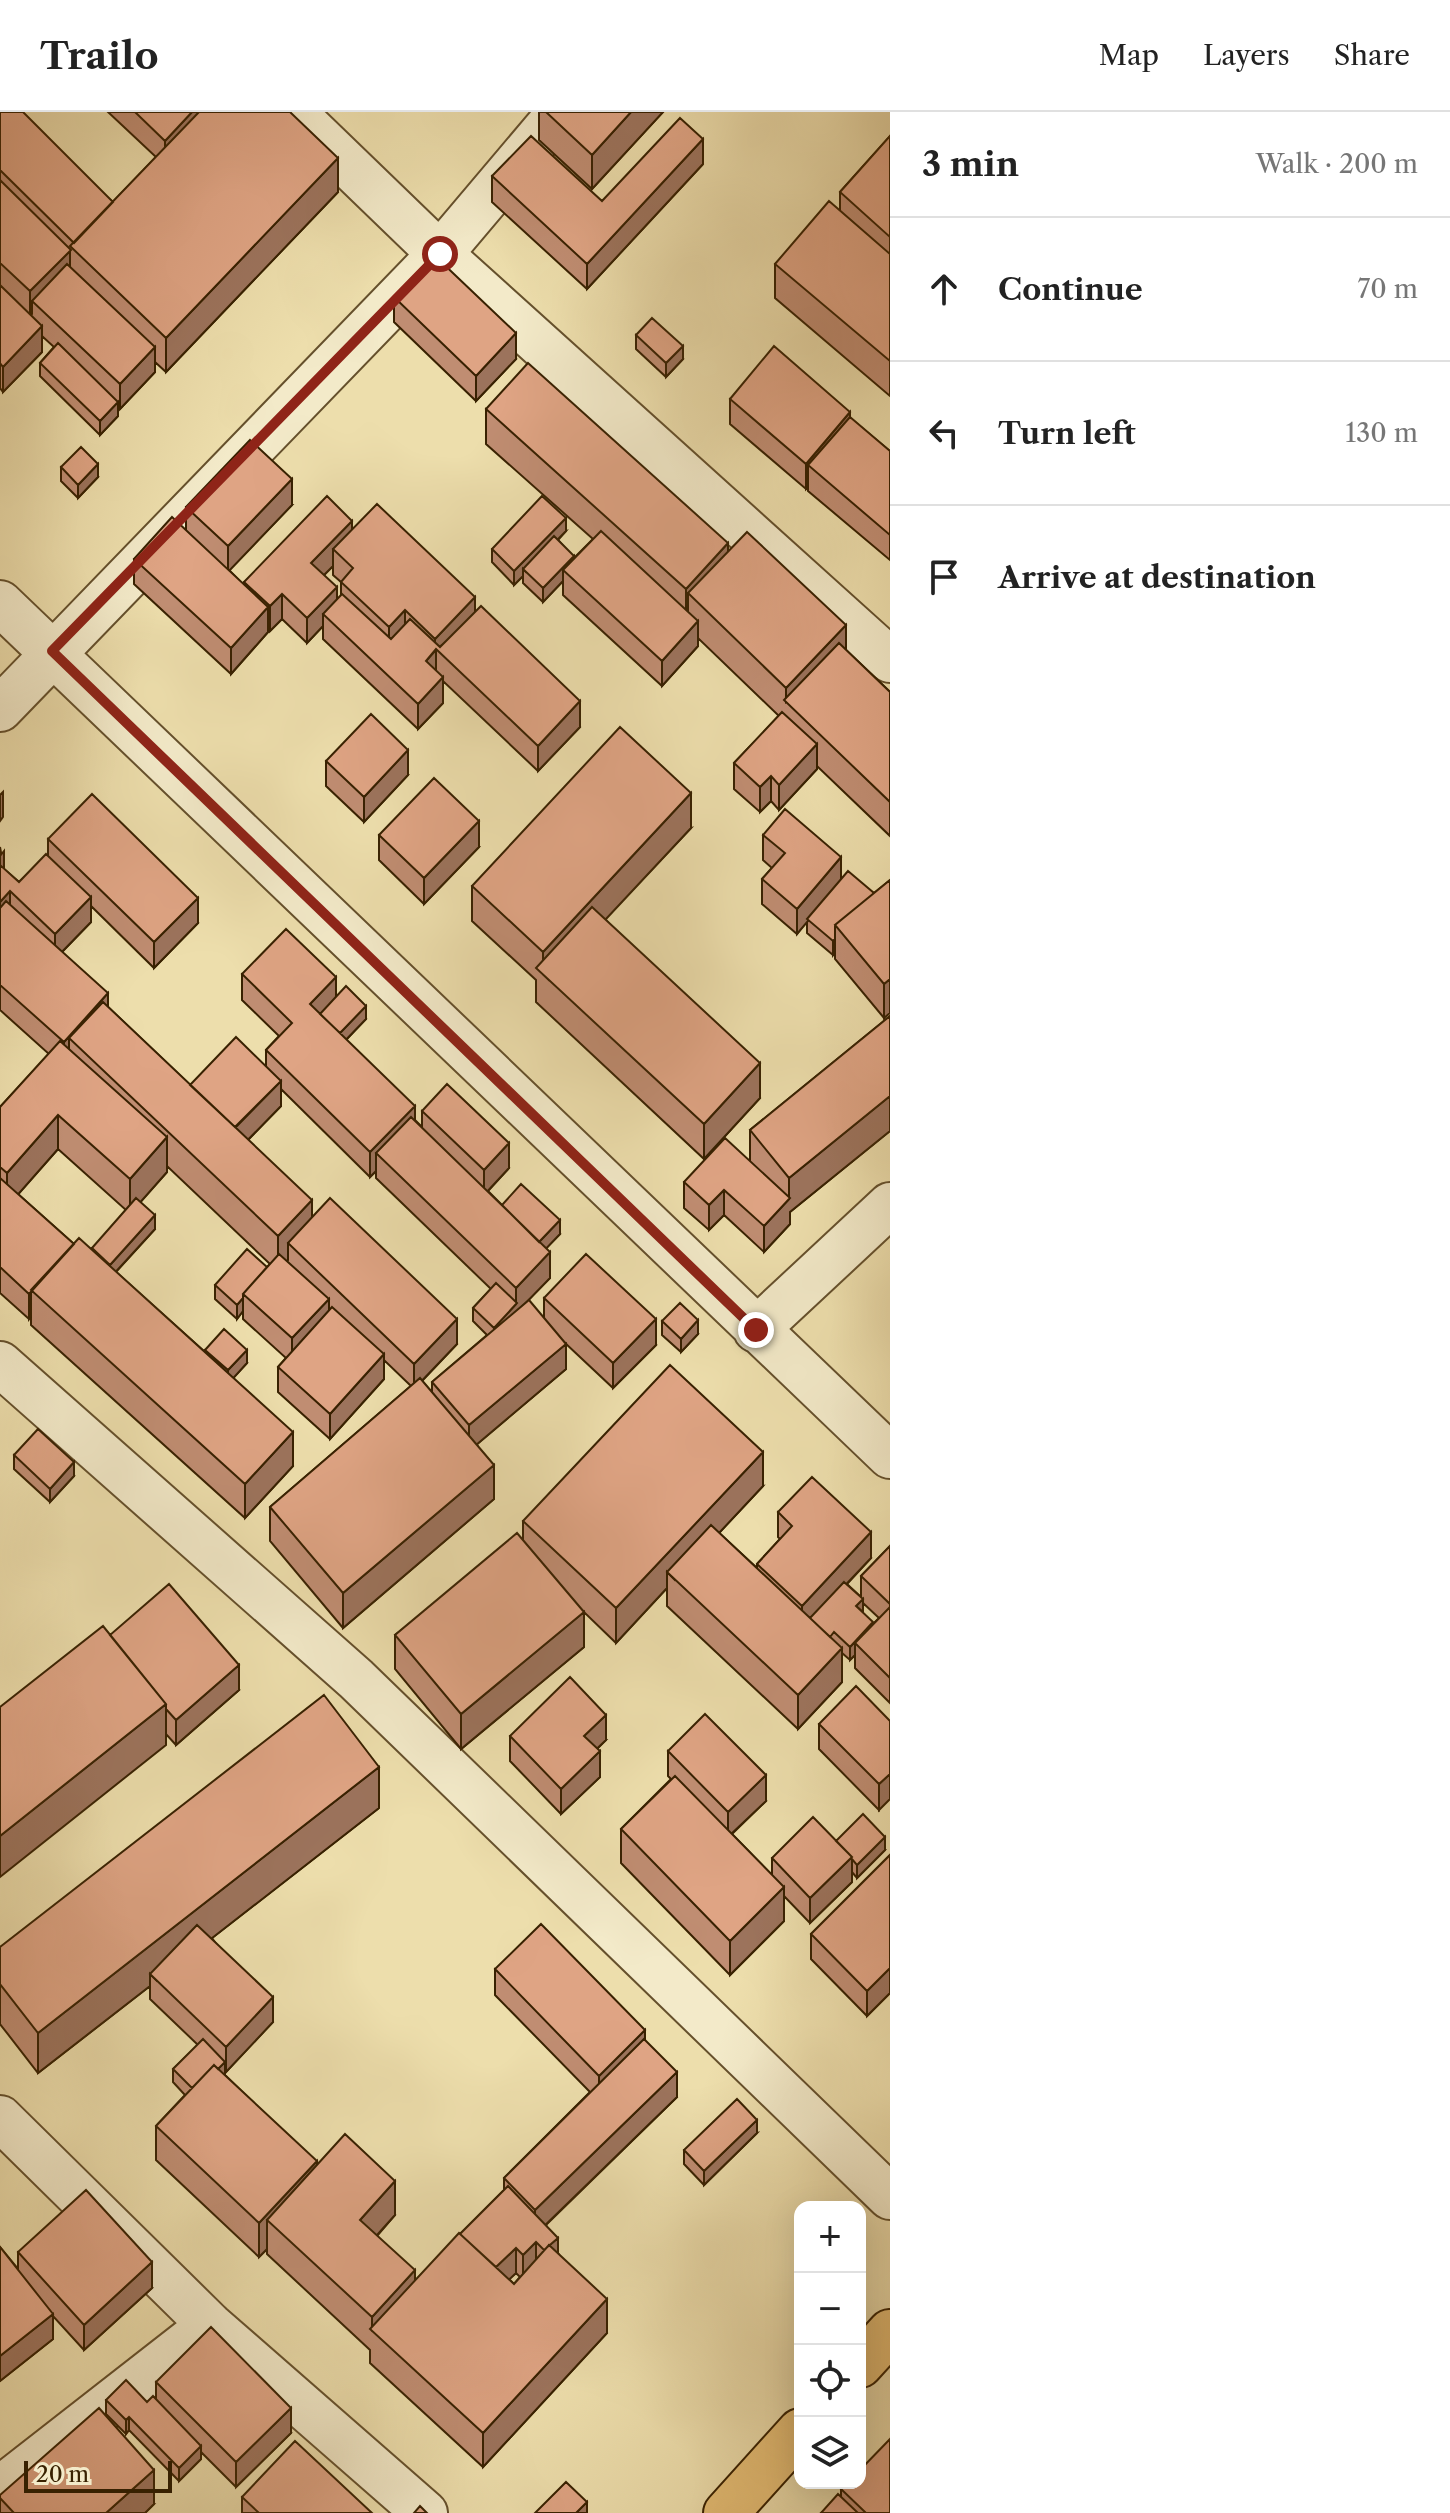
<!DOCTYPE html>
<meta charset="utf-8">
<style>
:root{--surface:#fff;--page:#f2f2f2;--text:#222;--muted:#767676;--line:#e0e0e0}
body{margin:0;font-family:"Libre Caslon Text",serif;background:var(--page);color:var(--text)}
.controls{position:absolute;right:24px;bottom:24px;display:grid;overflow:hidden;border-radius:16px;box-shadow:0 8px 32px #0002}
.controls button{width:72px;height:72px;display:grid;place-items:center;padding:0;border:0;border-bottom:2px solid var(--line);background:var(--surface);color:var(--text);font:40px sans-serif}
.scale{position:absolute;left:24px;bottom:20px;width:148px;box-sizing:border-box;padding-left:8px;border:4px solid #382101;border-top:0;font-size:22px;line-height:28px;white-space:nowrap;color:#382101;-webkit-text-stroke:6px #f3eac9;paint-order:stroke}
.stop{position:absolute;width:24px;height:24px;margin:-18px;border:6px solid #8f2418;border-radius:50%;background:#fff}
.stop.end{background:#8f2418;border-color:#fff;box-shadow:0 2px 8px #0008}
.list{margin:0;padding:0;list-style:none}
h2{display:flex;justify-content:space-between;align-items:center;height:104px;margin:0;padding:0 32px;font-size:34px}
h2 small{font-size:26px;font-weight:400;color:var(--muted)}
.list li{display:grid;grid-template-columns:52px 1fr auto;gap:24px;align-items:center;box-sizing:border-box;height:144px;padding:0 32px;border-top:2px solid var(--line)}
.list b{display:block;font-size:30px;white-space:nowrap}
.list em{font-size:26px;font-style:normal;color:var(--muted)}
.icon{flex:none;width:44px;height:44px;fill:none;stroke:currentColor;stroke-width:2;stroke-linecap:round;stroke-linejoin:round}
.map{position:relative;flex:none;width:890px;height:2401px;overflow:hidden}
header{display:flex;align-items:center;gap:48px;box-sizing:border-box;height:112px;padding:0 40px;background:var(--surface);border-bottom:2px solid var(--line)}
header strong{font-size:38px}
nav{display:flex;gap:44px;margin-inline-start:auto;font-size:28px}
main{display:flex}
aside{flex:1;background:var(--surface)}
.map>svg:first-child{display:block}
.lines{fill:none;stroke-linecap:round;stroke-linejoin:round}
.minor-casing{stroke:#65502c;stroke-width:48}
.primary-casing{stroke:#382101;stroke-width:48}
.minor{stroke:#f3eac9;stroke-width:44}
.primary{stroke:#e6bf76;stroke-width:44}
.wall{fill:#c08d72;stroke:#382101;stroke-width:2;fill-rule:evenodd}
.shaded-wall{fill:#9c735c;stroke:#382101;stroke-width:2}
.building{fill:#dfa484;stroke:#382101;stroke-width:2}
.route{stroke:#8f2418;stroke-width:10}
</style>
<header>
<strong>Trailo</strong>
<nav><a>Map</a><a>Layers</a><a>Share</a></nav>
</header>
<main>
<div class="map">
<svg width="890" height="2401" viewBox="0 0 890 2401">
<rect width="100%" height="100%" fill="#eddeac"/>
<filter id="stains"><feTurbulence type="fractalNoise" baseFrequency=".0025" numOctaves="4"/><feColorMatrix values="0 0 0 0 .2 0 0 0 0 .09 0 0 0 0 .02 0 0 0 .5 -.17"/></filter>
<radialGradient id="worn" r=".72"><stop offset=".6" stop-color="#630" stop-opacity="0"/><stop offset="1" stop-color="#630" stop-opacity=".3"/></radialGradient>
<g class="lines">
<g class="minor-casing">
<path id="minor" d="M293 0 440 142 890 548
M0 491 890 1344
M0 597 440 142 560 0
M756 1218 890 1093
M0 1252 356 1567 890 2085
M0 2006 210 2213 425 2401
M0 2377 210 2213"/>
</g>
<g class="primary-casing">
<path id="primary" d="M860 2253 890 2220
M726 2401 800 2319"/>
</g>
<use href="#minor" class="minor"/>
<use href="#primary" class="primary"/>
</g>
<path class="wall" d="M0 0 113 90 156 45 108 0H290L338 80 166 260 155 250V260L120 297 118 296V304L100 323 40 264V251L54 235 42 224V240L3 280 0 276Z
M539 0H663L592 77 539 28Z
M890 24V284L775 186V152L840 99V80Z
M703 52 587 177 492 90V64L602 89Z
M394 185 516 247 476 289 394 210Z
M636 223 683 247 666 265 636 237Z
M730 287 850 306 890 339V448L808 379V375L806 377 730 312Z
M486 297 728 440 846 538 890 580V724L817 654V657L779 698 771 689 760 700 734 677V651L779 604 698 526V534L662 574 563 483V469L543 490 523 471V464L514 473 492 450V437L566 419 558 428 574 446 593 427 486 332Z
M61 355 98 365 78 386 61 369Z
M292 393 229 458 244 473V470L352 417 475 500 580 615 538 659 443 569V591L418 617 323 527V514L307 531 282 507 270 519 268 518V520L231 562 134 472V447L186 418V395ZM333 454V463L341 470V484L337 488 324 463Z
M326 649 408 663 364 710 326 674Z
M691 716 605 807 760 986 704 1047 536 890V868L472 809V774Z
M379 723 479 735 424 792 379 748Z
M763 723 841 768 874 781 890 768 884 906 835 847V840L833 843 807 821V809L797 822 762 792V767L772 756 763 748Z
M48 727 198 811 154 856 91 794V810L62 840 108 895 190 973 266 954V938L279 924 242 888V862L336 885 366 907 346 928 415 1008 422 1015V999L509 1056 488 1079 502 1093 560 1122 546 1136 550 1166 524 1192 544 1206V1186L656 1233 613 1276 564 1230 566 1257 477 1332 494 1387 343 1516 270 1429V1395L411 1274 384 1248V1267L330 1327 278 1280V1255L286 1246 243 1207V1199L237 1207 215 1187V1173L267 1155 270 1152 167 1054V1060L140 1090 155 1117 116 1160 205 1240V1238L247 1251 233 1266 293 1354 245 1406 31 1213V1204L29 1207 0 1181V995L49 942 0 898V735L4 757 19 770 48 743ZM281 977 370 1065 376 1059V1066L491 1177 473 1196V1209L487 1223 432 1270V1281L422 1269 457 1232 312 1106 248 1028 281 994ZM58 1037 126 1098 92 1138 74 1132 18 1082Z
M890 904V1019L790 1100V1112L764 1140 724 1103 709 1118 684 1096V1070L750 1049V1018Z
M662 1209 698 1222 681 1240 662 1223Z
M14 1343 74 1364 50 1390 14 1357Z
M763 1374 719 1421 757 1456V1452L780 1427 778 1425V1400L871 1446 847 1472 861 1485V1464L890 1434V1591L855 1556V1543L850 1548 842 1541V1570L798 1617 667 1494V1476L616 1531 584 1500V1535L461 1637 395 1557V1523L523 1428V1409ZM863 1491 879 1506 873 1512 863 1501Z
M110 1523 239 1578 176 1633 166 1622V1633Z
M890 1609 879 1698 819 1637V1612Z
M510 1624 606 1628 597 1637 600 1665 561 1702 510 1649Z
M668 1639 766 1689 732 1722 772 1763V1746L836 1729 885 1738 857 1766 852 1760V1770L810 1811 784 1784V1809L730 1863 621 1751V1717L671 1667 668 1664Z
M379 1696 212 1826 273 1910 226 1960 225 1959V1963L317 2053 395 2103 377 2124 415 2169 460 2122 504 2078V2066L590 1980 495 1883V1857L645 1929 677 1985 546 2113 558 2141 607 2221 483 2355 370 2251V2238L267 2142V2137L259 2145 156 2048V2014L185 1983 173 1970V1957L198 1933 150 1887V1874L38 1961 0 1912V1835ZM516 2161 520 2165 514 2172 509 2167Z
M890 1743V1881L867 1904 811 1847V1822Z
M757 2021 704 2073 684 2052V2038Z
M0 2135 18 2157V2140L152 2176 84 2238 53 2204V2227L0 2269Z
M156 2270 291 2321 236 2375 201 2340V2347L179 2369 129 2318 126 2322 106 2302V2288L147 2290 156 2287Z
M841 2377 890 2401H821L841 2385Z
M0 2383 154 2392 145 2401H0Z
M242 2385 372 2401H242Z"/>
<path class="shaded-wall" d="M192 0H213L165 54V29Z
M631 0H663L592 77V43Z
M703 27V52L587 177V152Z
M338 46V80L166 260V226Z
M70 139V164L32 189V202L30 205V179Z
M42 214V240L3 280V255Z
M516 221V247L476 289V264Z
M683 234V247L666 265V251Z
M155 235V260L120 297V272Z
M118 290V304L100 323V309Z
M850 300V325L808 353V375L806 377V352Z
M98 352V365L78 386V373Z
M292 367V393L228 460V434Z
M566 406V419L526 460 523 457V464L514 473V459Z
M352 409V434L333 437V454L311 476V451Z
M728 431V465L688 481V510L686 511V477Z
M574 444V457L563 458V469L543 490V476Z
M337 475V500L323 502V514L307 531V506Z
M282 482V507L270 519V494Z
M475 485V511L436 537V563L426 549 435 539V527Z
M268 495V520L231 562V536Z
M405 498V523L389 540V515Z
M698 509V534L662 574V549Z
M846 513V548L786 590V576Z
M443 565V591L418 617V592Z
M580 589V615L538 659V634Z
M817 632V657L779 698V673Z
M408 638V663L364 710V685Z
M771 664V689L760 700V675Z
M3 680V705L0 709V683Z
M691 681V716L549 868 543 862V840Z
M479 709V735L424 792V766Z
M4 739V764L0 769V744Z
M841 745V770L797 822V797Z
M10 779V804L0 815V790Z
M91 785V810L55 847V822Z
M198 786V811L154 856V830Z
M835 827V840L833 843V829Z
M336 865V891L320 906 310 892Z
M890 867V901L884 906V872Z
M108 881V906L69 926V949L64 955V930Z
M366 894V907L338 936V923Z
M760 951V986L704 1047V1012Z
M281 969V994L235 1041V1016Z
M890 984V1019L790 1100V1112L764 1140V1114L789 1087V1066Z
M415 994V1020L376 1041V1059L370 1065V1040Z
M58 1003V1037L7 1095V1061Z
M167 1025V1060L130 1102V1067Z
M509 1031V1056L484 1083V1058Z
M724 1078V1103L709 1118V1093Z
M312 1088V1123L288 1131V1148L278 1159V1124Z
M155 1103V1117L110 1166V1153Z
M560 1108V1122L539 1144V1130Z
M550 1140V1166L517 1200 494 1229V1216L516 1192V1176Z
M31 1179V1204L29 1207V1182Z
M243 1186V1199L237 1207V1193Z
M329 1187V1212L292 1252V1226Z
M457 1207V1232L414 1277V1252Z
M656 1207V1233L613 1276V1251Z
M698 1208V1222L681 1240V1227Z
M566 1232V1257L469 1339V1313Z
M247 1238V1251L228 1272V1258Z
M384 1242V1267L330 1327V1302Z
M293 1320V1354L245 1406V1372Z
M763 1340V1374L675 1468 667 1460V1476L616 1531V1496Z
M74 1350V1364L50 1390V1377Z
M494 1353V1387L343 1516V1481Z
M871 1420V1446L802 1519V1494Z
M863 1487V1500L856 1494Z
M584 1500V1535L461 1637V1602Z
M873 1510 855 1531V1543L850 1548V1535Z
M842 1536V1570L798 1617V1583Z
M239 1553V1578L176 1633V1608Z
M166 1592V1633L0 1765V1724Z
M606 1603V1628L584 1649V1624Z
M600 1639V1665L561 1702V1677Z
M379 1655V1696L157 1869 150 1862V1874L38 1961V1921Z
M890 1662V1687L879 1698V1672Z
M766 1663V1689L728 1725V1700Z
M885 1725V1738L857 1766V1753Z
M852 1745V1770L810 1811V1786Z
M784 1775V1809L730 1863V1829Z
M890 1856V1881L867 1904V1879Z
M273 1885V1910L226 1960V1935Z
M645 1918V1943L599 1989V1964Z
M225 1950V1963L195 1979Z
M677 1960V1985L535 2123V2098Z
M757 2008V2021L704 2073V2059Z
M317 2049V2084L267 2108V2137L259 2145V2111Z
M395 2069V2103L360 2142V2108Z
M558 2126V2151L544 2138Z
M536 2130V2155L523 2168V2143Z
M516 2136V2161L493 2183V2158Z
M152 2150V2176L84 2238V2213Z
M415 2158V2193L372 2218V2205Z
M607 2187V2221L483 2355V2321Z
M53 2202V2227L0 2269V2244Z
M291 2296V2321L236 2375V2350Z
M129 2305V2318L126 2322V2308Z
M201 2334V2347L179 2369V2356Z
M154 2358V2392L145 2401H106Z
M587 2390V2401H576Z"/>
<path class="building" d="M0 0H23L113 90 74 131 0 58Z
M135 0H192L165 29Z
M199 0H290L338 46 166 226 70 134Z
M546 0H631L592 43Z
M680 6 703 27 587 152 492 64 531 24 602 89Z
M890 24V125L840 80Z
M0 68 71 138 30 179 0 151Z
M829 89 890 142V249L775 152Z
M434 143 516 221 476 264 394 185Z
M67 152 155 235 120 272 32 189Z
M0 173 42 214 3 255 0 251Z
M652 206 683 234 666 251 636 223Z
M58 231 118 290 100 309 40 251Z
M774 234 850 300 806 352 730 287Z
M528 251 728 431 686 477 486 297Z
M850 305 890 339V423L808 353Z
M250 328 292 367 228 434 186 395Z
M81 335 98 352 78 373 61 355Z
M327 384 352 409 311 451 337 475 307 506 282 482 270 494 244 470Z
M542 384 566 406 514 459 492 437Z
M377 392 475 485 435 527 405 498 389 515 341 470 353 456 333 437Z
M172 405 268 495 231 536 134 447Z
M601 419 698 509 662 549 563 458Z
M747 420 846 513 786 576 688 481Z
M554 424 574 444 543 476 523 457Z
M342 482 391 527 410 507 440 535 481 494 580 589 538 634 436 537 426 549 443 565 418 592 323 502Z
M839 531 890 580V690L784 588Z
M782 600 817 632 779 673 771 664 760 675 734 651Z
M371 602 408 638 364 685 326 649Z
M620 615 691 681 543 840 472 774Z
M434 666 479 709 424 766 379 723Z
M92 682 198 786 154 830 48 727Z
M785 697 841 745 797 797 762 767 785 741 763 723Z
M46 742 91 785 55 822 10 779 0 790V753L19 770Z
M848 759 874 781 835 813V827L833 829 807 807Z
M890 768V867L884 872 835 813Z
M6 789 108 881 64 930 0 873V796Z
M592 795 760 951 704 1012 536 856Z
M286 817 336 865 310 892 415 994 370 1040 266 938 292 911 242 862Z
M346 874 366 894 340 921 320 902Z
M103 890 312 1088 278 1124 69 926Z
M890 904V984L789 1066 750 1018Z
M236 925 281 969 235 1015 190 973Z
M60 929 167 1025 130 1067 58 1003 7 1061 0 1055V995Z
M447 972 509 1031 484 1058 422 999Z
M411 1005 550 1140 516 1176 376 1041Z
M725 1026 790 1086 764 1114 724 1078 709 1093 684 1070Z
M0 1066 74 1132 29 1182 0 1155Z
M521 1072 560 1108 539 1130 502 1093Z
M136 1086 155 1103 110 1153 92 1136Z
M330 1086 457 1207 414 1252 288 1131Z
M79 1126 293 1320 245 1372 31 1178Z
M247 1137 267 1155 243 1182V1186L237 1193 215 1173Z
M279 1142 329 1187 292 1226 243 1182Z
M586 1142 656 1207 613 1251 544 1186Z
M496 1171 517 1191 494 1216 473 1196Z
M529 1188 566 1232 469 1313 432 1270Z
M680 1191 698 1208 681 1227 662 1209Z
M332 1195 384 1242 330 1302 278 1255Z
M224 1217 247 1238 228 1258 205 1238Z
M670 1253 763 1340 616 1496 523 1409Z
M420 1266 494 1353 343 1481 270 1395Z
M38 1317 74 1350 50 1377 14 1343Z
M812 1365 871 1420 802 1494 757 1452 792 1414 778 1400Z
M711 1413 842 1536 798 1583 667 1460Z
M517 1421 584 1500 461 1602 395 1523Z
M890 1434V1492L861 1464Z
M844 1470 863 1487 856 1494 873 1510 850 1535 834 1520 830 1525 810 1506Z
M169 1472 239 1553 176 1608 166 1597V1592L110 1523Z
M890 1495V1566L855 1531Z
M103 1514 166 1592 0 1724V1595Z
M570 1565 606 1603 584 1624 600 1639 561 1677 510 1624Z
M856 1574 890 1609V1662L879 1672 819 1612Z
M324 1583 379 1655 38 1921 0 1872V1835Z
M705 1602 766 1663 728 1700 668 1639Z
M675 1664 784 1775 730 1829 621 1717Z
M863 1702 885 1725 857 1753 851 1746 852 1745 836 1729Z
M813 1705 852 1745 810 1786 772 1746Z
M890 1743V1856L867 1879 811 1822Z
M541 1812 645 1918 599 1964 495 1857Z
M197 1813 273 1885 226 1935 150 1862Z
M203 1927 225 1950 218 1957 214 1953 192 1976 173 1957Z
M644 1927 677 1960 535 2098 504 2066Z
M214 1953 317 2049 259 2111 156 2014Z
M737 1987 757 2008 704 2059 684 2038Z
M345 2022 395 2069 360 2108 415 2158 372 2205 267 2108Z
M508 2074 558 2126 544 2138 536 2130 523 2143 516 2136 496 2155 460 2122Z
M86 2078 152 2150 84 2213 18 2140Z
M459 2121 514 2172 549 2133 607 2187 483 2321 370 2217Z
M0 2135 53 2202 0 2244Z
M211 2215 291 2296 236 2350 156 2270Z
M126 2268 147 2290 153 2284 201 2334 179 2356 129 2305 126 2308 106 2288Z
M99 2296 154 2358 106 2401H14L0 2386V2383Z
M890 2327V2401H866L841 2377 847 2371H860V2358Z
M295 2329 372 2401H259L242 2385Z
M566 2370 587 2390 576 2401H535Z
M838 2382 858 2401H821Z
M420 2394 427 2401H414Z"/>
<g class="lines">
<path class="route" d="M440 142 52 539 756 1218"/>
</g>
<rect width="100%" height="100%" filter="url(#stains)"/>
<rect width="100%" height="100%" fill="url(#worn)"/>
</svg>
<div class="controls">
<button>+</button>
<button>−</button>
<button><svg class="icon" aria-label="locate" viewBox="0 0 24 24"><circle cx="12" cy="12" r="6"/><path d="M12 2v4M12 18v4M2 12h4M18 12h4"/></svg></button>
<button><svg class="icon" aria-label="layers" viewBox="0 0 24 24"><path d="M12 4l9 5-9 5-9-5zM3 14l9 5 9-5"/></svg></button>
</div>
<div class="scale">20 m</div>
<div class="stop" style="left:440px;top:142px"></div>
<div class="stop end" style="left:756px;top:1218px"></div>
</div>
<aside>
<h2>3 min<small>Walk · 200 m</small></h2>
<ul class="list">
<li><svg class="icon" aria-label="ahead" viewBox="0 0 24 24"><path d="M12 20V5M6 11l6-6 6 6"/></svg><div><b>Continue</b></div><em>70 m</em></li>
<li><svg class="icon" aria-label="left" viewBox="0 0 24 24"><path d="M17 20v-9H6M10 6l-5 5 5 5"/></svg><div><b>Turn left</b></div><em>130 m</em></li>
<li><svg class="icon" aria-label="arrive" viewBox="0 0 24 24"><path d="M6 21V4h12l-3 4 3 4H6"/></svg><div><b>Arrive at destination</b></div></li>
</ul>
</aside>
</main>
